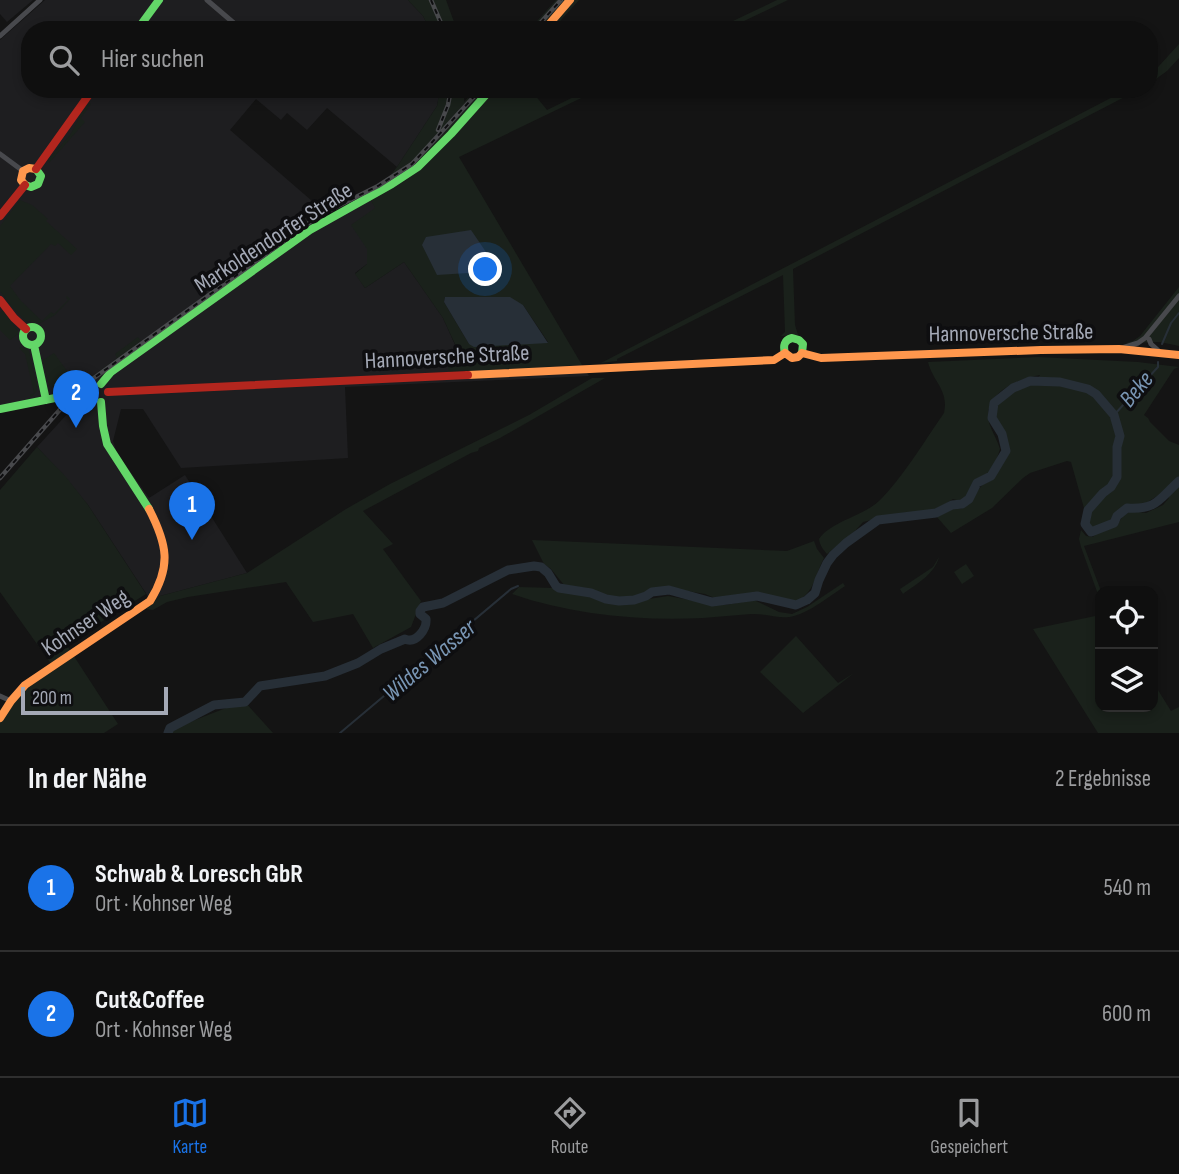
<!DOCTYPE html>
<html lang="de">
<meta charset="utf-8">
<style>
:root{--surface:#0f0f0f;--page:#1d1d1d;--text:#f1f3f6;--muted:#9b9c9e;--line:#2f2f2f;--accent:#1a73e8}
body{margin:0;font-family:"Sofia Sans Condensed",sans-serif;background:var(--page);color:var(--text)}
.controls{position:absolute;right:21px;bottom:21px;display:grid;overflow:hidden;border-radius:14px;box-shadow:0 4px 10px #0003}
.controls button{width:63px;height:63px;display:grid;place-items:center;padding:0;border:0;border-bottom:2px solid var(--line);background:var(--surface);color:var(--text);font:35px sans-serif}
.scale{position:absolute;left:21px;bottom:18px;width:147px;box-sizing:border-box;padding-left:7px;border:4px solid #a4a9b6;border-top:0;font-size:19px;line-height:24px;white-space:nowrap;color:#a4a9b6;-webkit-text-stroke:5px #0e0e10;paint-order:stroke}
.you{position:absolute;left:486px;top:270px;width:24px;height:24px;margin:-18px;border:5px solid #fff;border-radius:50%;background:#1a73e8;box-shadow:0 0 0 10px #1a73e833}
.badge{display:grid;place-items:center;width:46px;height:46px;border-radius:50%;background:var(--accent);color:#fff;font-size:23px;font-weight:700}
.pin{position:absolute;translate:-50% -58px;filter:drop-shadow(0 2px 4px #0008)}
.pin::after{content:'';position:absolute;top:37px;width:24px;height:21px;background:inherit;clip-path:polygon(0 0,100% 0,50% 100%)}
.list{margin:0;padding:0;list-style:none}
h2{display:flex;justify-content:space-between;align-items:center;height:91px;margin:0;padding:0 28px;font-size:30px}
h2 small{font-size:23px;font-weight:400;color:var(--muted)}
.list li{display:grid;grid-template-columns:46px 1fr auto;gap:21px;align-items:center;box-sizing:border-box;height:126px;padding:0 28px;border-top:2px solid var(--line)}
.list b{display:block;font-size:26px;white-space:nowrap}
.list p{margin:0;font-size:23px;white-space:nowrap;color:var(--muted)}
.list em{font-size:23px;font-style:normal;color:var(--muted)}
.icon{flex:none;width:38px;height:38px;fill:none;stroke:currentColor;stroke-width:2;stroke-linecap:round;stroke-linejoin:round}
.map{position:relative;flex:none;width:1179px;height:733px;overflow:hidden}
.search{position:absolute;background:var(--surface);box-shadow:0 4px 10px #0003;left:21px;right:21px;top:21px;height:77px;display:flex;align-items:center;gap:18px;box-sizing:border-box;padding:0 24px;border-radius:28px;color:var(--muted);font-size:26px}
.sheet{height:343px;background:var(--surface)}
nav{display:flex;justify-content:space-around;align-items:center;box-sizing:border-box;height:98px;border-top:2px solid var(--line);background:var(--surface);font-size:19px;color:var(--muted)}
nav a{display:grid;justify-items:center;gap:4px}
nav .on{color:var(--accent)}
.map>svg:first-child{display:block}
.built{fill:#1e1e20}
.green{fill:#1a211b;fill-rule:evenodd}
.water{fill:#272f37}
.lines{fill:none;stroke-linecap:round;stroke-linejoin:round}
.stream{stroke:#272f37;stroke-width:2}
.river{stroke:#272f37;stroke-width:9}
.street{stroke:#48494d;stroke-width:5}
.fast{stroke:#63d668;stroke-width:8}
.slow{stroke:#ff974d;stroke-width:8}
.jam{stroke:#b3261e;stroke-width:8}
.rail-casing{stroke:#48494c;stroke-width:4.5}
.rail{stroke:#0e0e10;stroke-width:2;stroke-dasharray:5;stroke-linecap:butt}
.labels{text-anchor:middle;stroke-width:7;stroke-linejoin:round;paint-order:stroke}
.street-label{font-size:23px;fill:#a4a9b6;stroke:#0e0e10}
.water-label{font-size:24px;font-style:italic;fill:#7996b4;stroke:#0e0e10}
</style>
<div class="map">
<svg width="1179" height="733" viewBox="0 0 1179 733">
<rect width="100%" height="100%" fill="#141414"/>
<path class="built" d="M0 0H33L7 22 0 14Z
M45 0H408L423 16 430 30H30V89H440L437 106 397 167 327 108 307 130 287 113 281 120 256 99 230 130 334 220 371 200 376 208 367 249V264L355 273 365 288 404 262 443 318 460 356 447 357 450 372 582 365 589 376 345 387 348 458 181 468 143 409H121L113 441 117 453 149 498 185 475 247 573 160 596 153 604 88 505 65 477 37 447 80 400 79 391 0 406V40Z"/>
<path class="green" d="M408 0H446L457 30H430L423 16Z
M556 0H579L552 30H529Z
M777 0H788L725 30H714Z
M1179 44V58L1167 71 1149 84V77Z
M440 89H464V102L476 89H530L547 110 590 89H600L459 157 582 365 449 372 446 357 460 355 443 318 404 262 365 288 355 274 367 264V249L351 225 375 208 371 200 397 167 437 106ZM445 297 523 305 548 342 469 344 444 302Z
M1128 89H1140L793 269 795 325 798 335 781 336 785 332 783 275 617 359V361L601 363Z
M89 103 91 104 81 118 85 122 49 163 48 160 70 135 81 114Z
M20 200 32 205 48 219 46 221 77 249 71 255 58 243 55 246 51 244 10 286 21 301 42 321 51 312 54 314 68 300 66 297 67 296 70 299 55 315 39 324 26 321 11 306 0 291V226Z
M1179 287V346L1160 342 1126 343 1133 341 1140 336Z
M3 310 18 331V334L10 340 0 330V313Z
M138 337 141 341 79 387V389L53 390 71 377 79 386 117 358 115 354Z
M25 347 29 351 37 386 36 392 31 397 30 395 34 393 25 354 19 348Z
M54 353 70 375 51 388 48 382 43 360Z
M1038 357 1138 362 1179 367 1174 369 1144 415 1148 418 1150 422 1169 441 1179 445V522L1084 546 1101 591 1100 600 1081 547 1079 539 1081 530 1086 536 1093 537 1097 532 1117 525 1123 516 1131 511 1146 513 1163 505 1169 498 1166 491C1158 495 1150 501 1142 505 1136 507 1131 505 1126 507 1110 513 1111 531 1089 526L1071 462 1067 461 1030 473 1023 478 992 508 951 533 936 516 951 508 961 509 967 504 983 484 992 480 1007 457 1008 451 1004 434 995 418 996 406C1008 395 1019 385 1035 382L1040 375C1019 379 987 391 988 417 989 428 997 438 1000 449L995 464 987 474 979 478 970 493 960 501 953 499 935 511 901 513 863 522 854 532 827 554C823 549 820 546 819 539 830 522 863 516 879 501 902 479 925 440 944 413 949 390 933 382 928 362Z
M592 378H605L500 438 479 448 478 451 471 453 363 511 393 544 383 549 421 601 411 627 373 648 353 614 313 622 286 582 188 597 167 602 153 610 146 609 160 596 247 573 346 509 390 484 529 415Z
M37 447 66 477 88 505 146 594 66 644 118 724 104 733H0V718L24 691 54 668 0 592V490Z
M532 540 787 551 814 541 817 549 824 558C815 575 815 592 796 602L758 593 717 599 705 594 663 587 658 589H652L642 595 631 598H612L586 588 564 585 551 569 544 564Z
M939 557C935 574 916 584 903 594L900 589 933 567Z
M966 564 974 576 962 584 954 572Z
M843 583 845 586C830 596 810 612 794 616 781 620 765 613 751 614 735 615 719 617 703 618 639 621 573 615 512 594L519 587 553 588 623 603 668 596 712 604 725 605 754 600 779 612 792 614 807 607Z
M1100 615V707H1153V682L1171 711 1179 707V733H1098L1033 629Z
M796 636 838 683 854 673 803 713 760 672Z
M244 701 273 733H170L172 729Z"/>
<path class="water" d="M471 230 499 271 437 275 422 245 426 237Z
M445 297H510L523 305 548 343 474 347 469 344 444 302Z"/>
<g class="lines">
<path class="stream" d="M1162 344 1171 323 1179 313
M1114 415 1158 367V362
M340 733 511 589 518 586"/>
<path class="river" d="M168 733 170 728 214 705 245 702 260 686 325 676 358 663 381 649 405 639C416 644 427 629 426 619L420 614V611L423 607 443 603 508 570 534 566 541 567 548 573 556 586 559 588 591 593 606 599 619 601 634 600 646 596 652 592 669 590 712 602 757 596 796 605 807 600 815 593 819 580 827 563 833 555 846 543 878 520 936 513 952 505 962 504 969 499 977 483 991 476 1006 451 1002 434 992 418 994 403 1013 388 1030 381 1060 382 1088 389 1096 394 1114 415 1120 436 1117 447V477L1111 487 1103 493 1088 510 1085 524 1091 532 1114 523 1117 516 1127 508C1157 510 1159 499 1179 481"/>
<path class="street" d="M207 0 242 30
M0 36 40 0
M0 154 23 171
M1149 339 1151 344 1160 352
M1122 348 1138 343 1145 338 1179 296
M0 696 11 701"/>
<path class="fast" d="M137 30 159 0
M25 185 31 187 38 184 41 176 36 169
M23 336a9 9 0 1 1 18 0a9 9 0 1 1-18 0Z
M34 345 46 400
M785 353C783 346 784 340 792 338L799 340 803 344 802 353
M101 384 111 372 310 230 392 184 418 167 451 134 491 89
M101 402 103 426 107 444 149 509
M0 409 75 394 90 393"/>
<path class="slow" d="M544 30 570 0
M25 185 21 180 23 171 29 168 36 169
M785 353 792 358 798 357 802 353 821 358 1041 350 1119 349 1179 355
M468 375 774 360 785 353
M0 718 11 701 25 685 150 601C172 566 167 544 149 509"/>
<path class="jam" d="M36 169 93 89
M0 216 25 185
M0 300 14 318 26 329
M108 392 468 375"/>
<g class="rail-casing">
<path id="rail" d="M431 0 444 30
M534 30 561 0
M438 130 448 105 451 89
M0 478 64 405 87 383 320 215 378 186 412 164 481 89"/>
</g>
<use href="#rail" class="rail"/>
</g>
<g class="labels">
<g class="street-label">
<text transform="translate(273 237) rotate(-33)" y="8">Markoldendorfer Straße</text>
<text transform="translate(1011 332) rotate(-1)" y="8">Hannoversche Straße</text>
<text transform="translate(447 356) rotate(-3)" y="8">Hannoversche Straße</text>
<text transform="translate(85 622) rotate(-34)" y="8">Kohnser Weg</text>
</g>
<g class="water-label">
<text transform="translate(1136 389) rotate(-50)" y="8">Beke</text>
<text transform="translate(429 660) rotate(-40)" y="8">Wildes Wasser</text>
</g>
</g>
</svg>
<div class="controls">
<button><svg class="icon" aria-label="locate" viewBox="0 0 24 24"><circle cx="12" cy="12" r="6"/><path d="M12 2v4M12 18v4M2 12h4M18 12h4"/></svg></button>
<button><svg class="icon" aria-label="layers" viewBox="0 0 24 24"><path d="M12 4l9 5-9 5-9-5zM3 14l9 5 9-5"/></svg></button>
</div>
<div class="scale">200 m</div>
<div class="you"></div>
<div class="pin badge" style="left:192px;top:540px">1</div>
<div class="pin badge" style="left:76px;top:428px">2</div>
<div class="search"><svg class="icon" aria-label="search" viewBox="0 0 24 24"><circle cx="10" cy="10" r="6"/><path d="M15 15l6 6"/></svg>Hier suchen</div>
</div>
<section class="sheet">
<h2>In der Nähe<small>2 Ergebnisse</small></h2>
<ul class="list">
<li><span class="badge">1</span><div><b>Schwab &amp; Loresch GbR</b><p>Ort · Kohnser Weg</p></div><em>540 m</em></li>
<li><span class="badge">2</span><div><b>Cut&amp;Coffee</b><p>Ort · Kohnser Weg</p></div><em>600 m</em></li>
</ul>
</section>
<nav>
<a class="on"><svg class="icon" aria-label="map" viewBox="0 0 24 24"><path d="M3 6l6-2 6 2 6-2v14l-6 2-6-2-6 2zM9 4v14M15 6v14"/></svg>Karte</a>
<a><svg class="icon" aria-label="directions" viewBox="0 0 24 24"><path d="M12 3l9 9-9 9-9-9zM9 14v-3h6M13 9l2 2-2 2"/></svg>Route</a>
<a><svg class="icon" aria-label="saved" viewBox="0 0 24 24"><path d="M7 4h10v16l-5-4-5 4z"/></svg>Gespeichert</a>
</nav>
